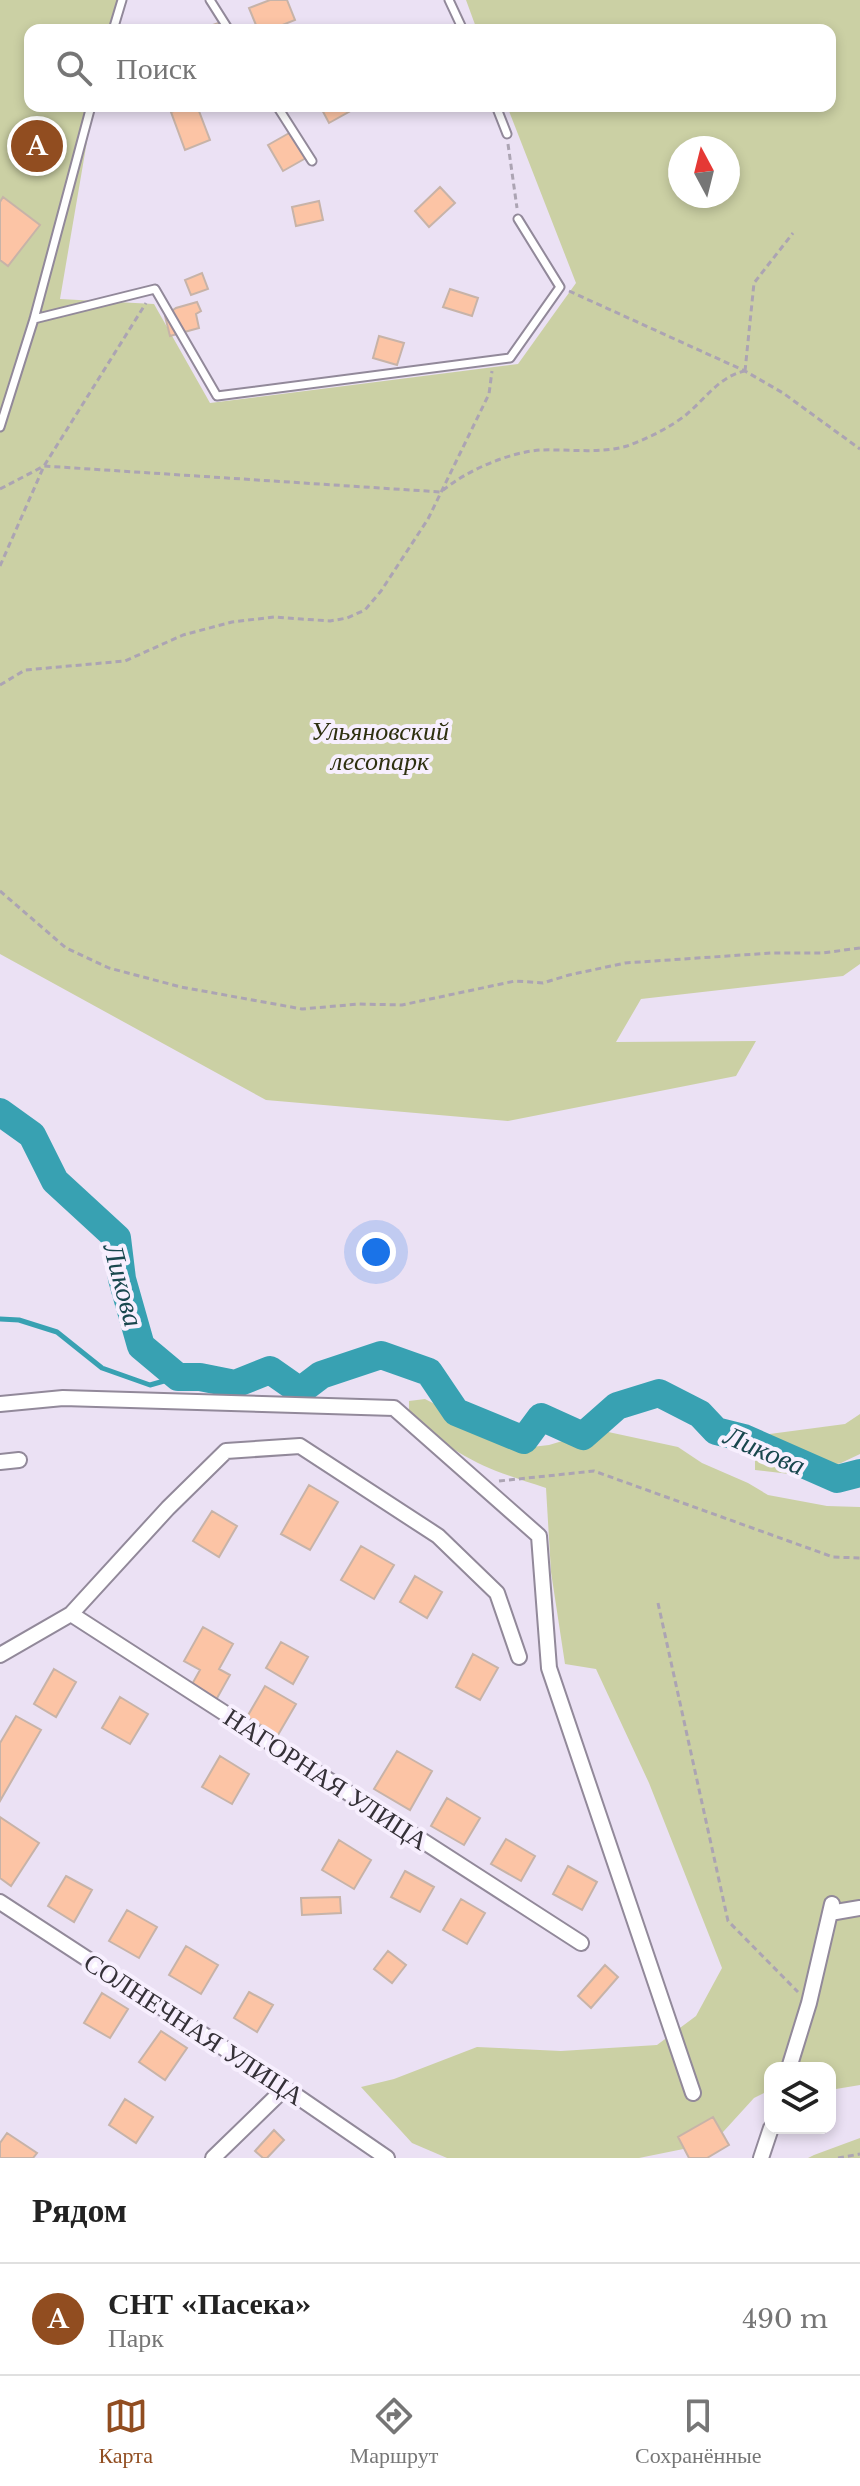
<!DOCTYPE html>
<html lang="ru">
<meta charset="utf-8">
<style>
:root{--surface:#fff;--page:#f2f2f2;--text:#222;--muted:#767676;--line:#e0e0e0;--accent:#914d20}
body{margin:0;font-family:"Libre Baskerville",serif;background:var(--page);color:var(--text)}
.controls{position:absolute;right:24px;bottom:24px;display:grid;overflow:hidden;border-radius:16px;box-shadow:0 4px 12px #0003}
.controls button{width:72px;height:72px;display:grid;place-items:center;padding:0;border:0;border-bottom:2px solid var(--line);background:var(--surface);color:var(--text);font:40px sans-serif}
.compass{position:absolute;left:668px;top:136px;width:72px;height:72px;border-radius:50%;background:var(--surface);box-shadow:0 4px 12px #0003;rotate:353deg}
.you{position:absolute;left:376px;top:1252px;width:28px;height:28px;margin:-20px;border:6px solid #fff;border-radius:50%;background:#1a73e8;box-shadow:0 0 0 12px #1a73e833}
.badge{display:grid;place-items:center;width:52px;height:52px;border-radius:50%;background:var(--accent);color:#fff;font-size:26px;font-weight:700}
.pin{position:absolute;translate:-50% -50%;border:4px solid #fff;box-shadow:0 2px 8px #0006}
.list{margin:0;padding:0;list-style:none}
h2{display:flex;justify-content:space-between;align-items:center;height:104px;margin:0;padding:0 32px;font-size:34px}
h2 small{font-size:26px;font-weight:400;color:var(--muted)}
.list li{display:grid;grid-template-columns:52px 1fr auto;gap:24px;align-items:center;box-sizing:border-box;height:112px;padding:0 32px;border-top:2px solid var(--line)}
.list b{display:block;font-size:30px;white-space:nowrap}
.list p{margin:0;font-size:26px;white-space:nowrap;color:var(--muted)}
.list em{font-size:26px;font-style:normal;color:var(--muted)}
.icon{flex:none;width:44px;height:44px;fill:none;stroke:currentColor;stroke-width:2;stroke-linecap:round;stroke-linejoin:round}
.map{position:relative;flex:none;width:860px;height:2158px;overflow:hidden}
.search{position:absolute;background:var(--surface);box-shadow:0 4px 12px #0003;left:24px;right:24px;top:24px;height:88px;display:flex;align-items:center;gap:20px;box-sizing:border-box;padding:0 28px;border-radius:16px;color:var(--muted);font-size:30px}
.sheet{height:216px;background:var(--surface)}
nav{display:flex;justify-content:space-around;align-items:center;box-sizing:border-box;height:112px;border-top:2px solid var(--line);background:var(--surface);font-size:22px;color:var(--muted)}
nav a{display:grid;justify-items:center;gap:4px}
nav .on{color:var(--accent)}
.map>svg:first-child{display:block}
.green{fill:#cbd0a4;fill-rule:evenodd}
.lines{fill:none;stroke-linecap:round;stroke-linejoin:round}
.stream{stroke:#38a1b2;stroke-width:5}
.river{stroke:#38a1b2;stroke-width:28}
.building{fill:#fcc4a5;stroke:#c7b3a8;stroke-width:2}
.service-casing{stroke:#92899a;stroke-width:11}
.minor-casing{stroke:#92899a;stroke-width:18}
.path{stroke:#aca4b3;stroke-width:3;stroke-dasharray:6 4;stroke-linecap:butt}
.service{stroke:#fff;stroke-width:7}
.minor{stroke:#fff;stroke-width:14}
.labels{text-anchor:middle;stroke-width:8;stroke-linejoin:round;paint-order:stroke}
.park-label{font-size:26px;font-style:italic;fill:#2e3010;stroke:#f7effe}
.street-label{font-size:26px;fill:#353138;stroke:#f7effe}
.water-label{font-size:28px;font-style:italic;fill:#19474e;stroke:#f7effe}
</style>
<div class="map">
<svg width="860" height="2158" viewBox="0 0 860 2158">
<rect width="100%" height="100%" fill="#ebe1f4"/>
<path class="green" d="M0 0H119L110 30H30V106H93L60 299 154 304 210 403 518 364 576 283 507 106H830V30H477L466 0H860V964L843 976 641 999 616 1042 756 1041 736 1076 508 1121 266 1100 0 954ZM680 148H728V196H680Z
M425 1399 468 1421 498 1443 523 1448 549 1445 599 1430 678 1447 702 1463 748 1483 768 1495 827 1506 860 1507V2085L830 2090V2068H770V2090L754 2098 713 2143 639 2158H447L412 2143 361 2087 394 2079 477 2047 561 2051 657 2045 696 2016 722 1968 649 1783 596 1669 565 1664 551 1572 546 1488C486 1469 456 1458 409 1413V1401Z
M860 1414V1454L841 1463 798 1475 755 1470V1436L845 1424Z
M860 2138V2158H808L814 2155Z"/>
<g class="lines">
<path class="stream" d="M0 1319 19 1320 57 1332 102 1368 150 1385 178 1377"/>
<path class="river" d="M0 1112 32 1135 55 1181 117 1238 122 1279 141 1346 178 1377H200L235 1384 270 1370 300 1391 321 1375 381 1355 429 1372 456 1412 524 1440 541 1417 583 1436 617 1406 659 1393 700 1414 716 1431 744 1438 837 1479 860 1473"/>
</g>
<path class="building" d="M270 0H287L295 20 270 30H258L249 8Z
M221 22 224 30H199Z
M188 106H197L210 140 185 150 171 112Z
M320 106H353L354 109 329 123Z
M291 132 306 158 283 171 268 145Z
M440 187 455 203 429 227 415 211Z
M3 197 40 225 8 266 0 260V202Z
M319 201 323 220 296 226 292 207Z
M202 273 208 289 191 295 185 280Z
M450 289 478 298 472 316 443 307Z
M197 302 201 311 196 314 199 328 170 336 165 316 176 308Z
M379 336 404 343 397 365 373 358Z
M309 1485 338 1502 310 1550 281 1534Z
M212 1511 237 1526 219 1557 193 1541Z
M361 1546 394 1565 374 1599 341 1580Z
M415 1576 442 1592 427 1618 400 1602Z
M203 1627 233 1644 219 1669 230 1675 216 1700 191 1686 200 1670 184 1661Z
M281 1642 308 1657 293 1684 266 1668Z
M473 1654 498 1668 480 1700 456 1687Z
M54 1669 76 1682 56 1717 34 1704Z
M265 1686 296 1704 278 1735 247 1717Z
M120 1697 148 1714 130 1744 102 1728Z
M16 1716 41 1730 0 1801V1743Z
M397 1751 432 1771 410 1810 374 1789Z
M220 1756 249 1774 232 1804 202 1787Z
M447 1798 480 1818 464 1845 431 1826Z
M0 1817 39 1843 11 1886 0 1878Z
M506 1839 535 1856 521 1881 491 1864Z
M339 1840 371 1860 354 1889 322 1870Z
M568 1866 597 1882 582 1910 553 1894Z
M405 1871 434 1887 420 1912 391 1897Z
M66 1876 92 1890 74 1922 48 1906Z
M340 1897 341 1913 302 1915 301 1898Z
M461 1899 485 1913 467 1944 443 1930Z
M127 1910 157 1927 139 1958 109 1941Z
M186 1946 218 1965 201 1994 169 1975Z
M388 1951 406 1965 392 1983 374 1969Z
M605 1965 618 1977 591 2008 578 1996Z
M249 1992 273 2005 257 2032 234 2018Z
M102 1993 128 2009 110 2038 84 2023Z
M161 2031 187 2048 165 2080 139 2062Z
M125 2099 153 2117 136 2143 109 2125Z
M713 2117 729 2145 707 2158H689L678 2137Z
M274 2130 284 2140 267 2158H263L255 2151Z
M7 2133 37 2153 33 2158H0V2143Z"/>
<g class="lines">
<g class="service-casing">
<path id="service" d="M210 0 229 30
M449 0 463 30
M113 30 122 0
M277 106 312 161
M496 106 507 134
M34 319 155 289 217 396 510 358 560 287 518 219
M0 427 34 319 91 106"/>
</g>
<g class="minor-casing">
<path id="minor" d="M0 1404 63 1398 394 1408 539 1536 549 1668 693 2093
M0 1462 19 1460
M71 1614 581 1943
M0 1655 71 1614 168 1508 226 1451 300 1446 438 1536 497 1593 519 1657
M0 1902 285 2088 387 2158
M830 1913 860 1908
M789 2068 809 2003 832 1904
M213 2158 285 2088
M761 2158 771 2128"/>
</g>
<path class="path" d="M508 144 517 208
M569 291 745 371 783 393 860 449
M745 371 754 283 793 233
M0 489 44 466 441 492C465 471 509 452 541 450 569 449 600 454 627 446 647 439 671 427 687 414 706 398 720 376 745 371
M0 566 44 466 146 303
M0 685 25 670 125 661 183 635 232 622 274 617 330 621 347 618 365 610 381 591 428 519 489 394 492 371
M0 891 66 948 109 968 181 987 302 1009 359 1004 402 1005 515 981 543 983 569 975 625 963 771 953H822L860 948
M499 1481 594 1471 833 1557 860 1558
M658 1603 728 1921 798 1992
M838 2158 860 2154"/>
<use href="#service" class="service"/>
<use href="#minor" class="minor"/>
</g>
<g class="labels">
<g class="park-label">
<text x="380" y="740">Ульяновский<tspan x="380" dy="30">лесопарк</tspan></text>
</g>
<g class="street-label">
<text transform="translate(326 1779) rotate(33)" y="9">НАГОРНАЯ УЛИЦА</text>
<text transform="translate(194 2029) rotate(33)" y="9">СОЛНЕЧНАЯ УЛИЦА</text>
</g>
<g class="water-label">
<text transform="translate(124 1285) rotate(75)" y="10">Ликова</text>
<text transform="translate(765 1450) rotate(23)" y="10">Ликова</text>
</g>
</g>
</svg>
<div class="controls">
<button><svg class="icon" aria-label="layers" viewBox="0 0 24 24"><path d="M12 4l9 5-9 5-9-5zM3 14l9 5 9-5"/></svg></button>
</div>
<svg class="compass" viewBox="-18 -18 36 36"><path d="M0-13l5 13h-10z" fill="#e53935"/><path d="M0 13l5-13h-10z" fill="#767676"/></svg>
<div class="you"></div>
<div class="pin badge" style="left:37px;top:146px">A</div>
<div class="search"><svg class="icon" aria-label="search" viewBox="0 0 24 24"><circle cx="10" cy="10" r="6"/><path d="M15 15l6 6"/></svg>Поиск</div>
</div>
<section class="sheet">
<h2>Рядом<small></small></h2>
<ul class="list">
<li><span class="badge">A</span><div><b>СНТ «Пасека»</b><p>Парк</p></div><em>490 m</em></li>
</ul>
</section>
<nav>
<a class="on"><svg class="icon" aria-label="map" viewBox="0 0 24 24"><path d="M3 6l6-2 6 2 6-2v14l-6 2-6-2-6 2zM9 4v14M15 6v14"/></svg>Карта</a>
<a><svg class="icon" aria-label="directions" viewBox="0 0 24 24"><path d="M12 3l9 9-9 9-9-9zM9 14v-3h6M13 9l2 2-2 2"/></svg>Маршрут</a>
<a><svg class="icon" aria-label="saved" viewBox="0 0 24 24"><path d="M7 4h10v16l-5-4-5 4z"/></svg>Сохранённые</a>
</nav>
